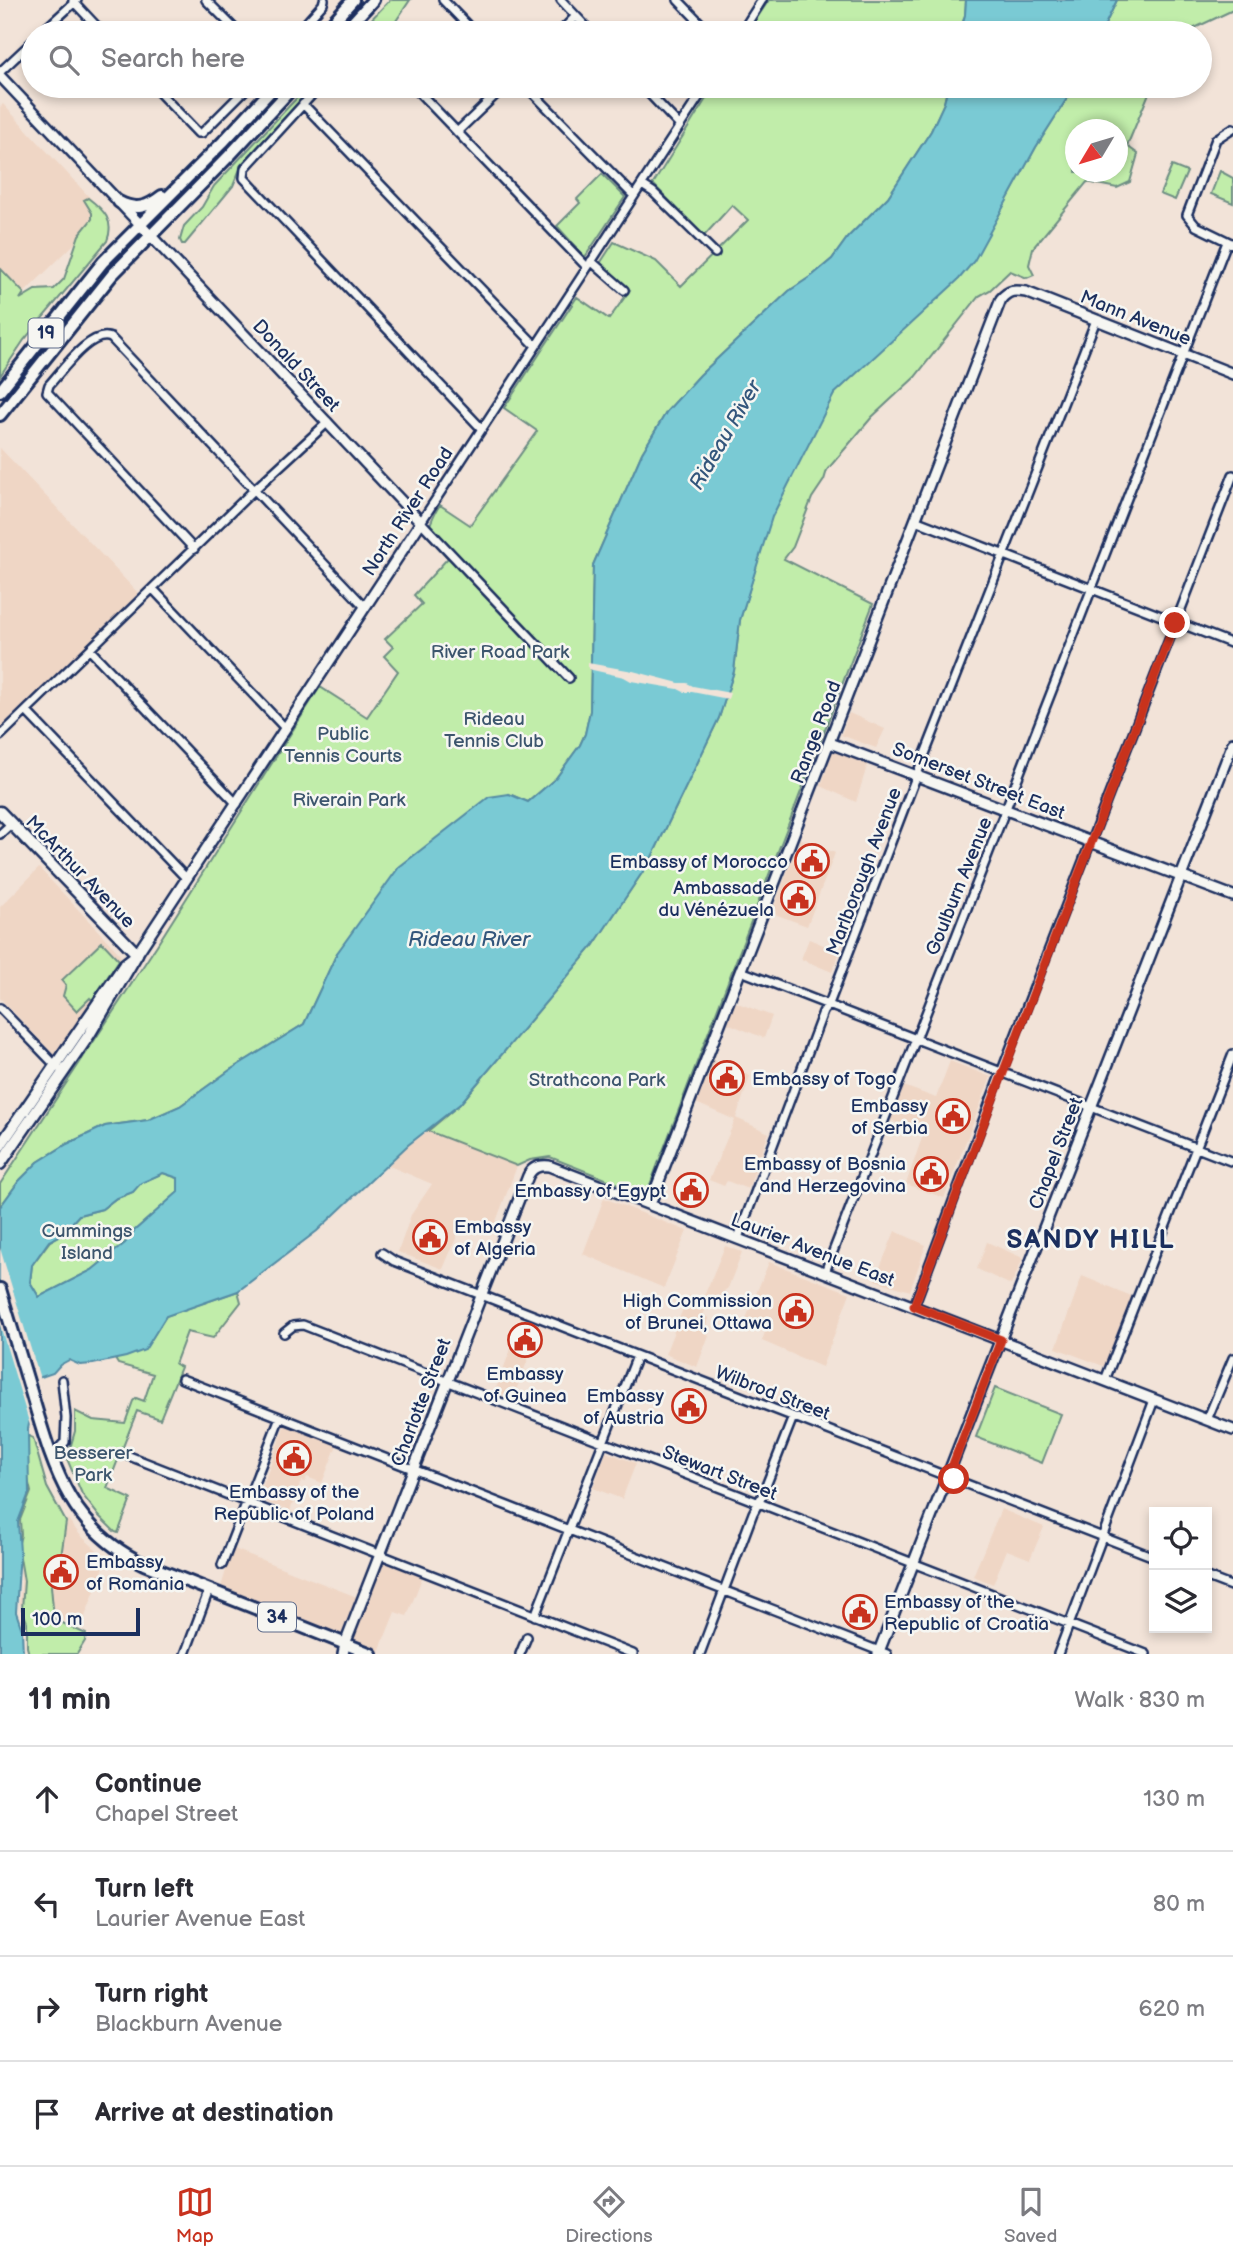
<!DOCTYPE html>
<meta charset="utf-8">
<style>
:root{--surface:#fff;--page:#f2f2f3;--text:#2b2b33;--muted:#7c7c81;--line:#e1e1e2;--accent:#c8321e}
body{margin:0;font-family:"Balsamiq Sans",sans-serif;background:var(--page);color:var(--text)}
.controls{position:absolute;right:21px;bottom:21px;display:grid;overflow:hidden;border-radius:0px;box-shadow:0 4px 10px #0003}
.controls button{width:63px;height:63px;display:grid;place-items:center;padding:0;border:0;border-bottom:2px solid var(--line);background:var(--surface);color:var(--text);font:35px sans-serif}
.compass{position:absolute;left:1065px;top:119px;width:63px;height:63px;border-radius:50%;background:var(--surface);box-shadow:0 4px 10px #0003;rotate:232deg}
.scale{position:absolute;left:21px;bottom:18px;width:119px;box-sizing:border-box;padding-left:7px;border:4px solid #1b2f5e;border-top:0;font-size:19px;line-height:24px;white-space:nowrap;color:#1b2f5e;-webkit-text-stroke:5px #f6f6f2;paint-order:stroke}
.stop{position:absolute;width:21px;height:21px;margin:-16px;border:5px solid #c8321e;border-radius:50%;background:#fff}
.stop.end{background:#c8321e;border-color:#fff;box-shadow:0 2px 7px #0008}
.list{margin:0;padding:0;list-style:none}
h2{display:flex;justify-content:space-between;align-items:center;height:91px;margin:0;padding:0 28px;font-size:30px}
h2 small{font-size:23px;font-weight:400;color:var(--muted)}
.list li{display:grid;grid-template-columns:46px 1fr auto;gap:21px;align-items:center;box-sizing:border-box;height:105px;padding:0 28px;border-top:2px solid var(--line)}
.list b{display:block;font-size:26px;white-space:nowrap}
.list p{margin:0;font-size:23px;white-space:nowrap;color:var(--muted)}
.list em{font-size:23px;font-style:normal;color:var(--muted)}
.icon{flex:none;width:38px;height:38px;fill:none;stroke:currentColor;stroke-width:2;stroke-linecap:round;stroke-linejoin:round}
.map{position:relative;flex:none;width:1233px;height:1654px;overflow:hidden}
.search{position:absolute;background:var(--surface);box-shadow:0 4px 10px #0003;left:21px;right:21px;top:21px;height:77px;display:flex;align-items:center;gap:18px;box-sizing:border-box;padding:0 24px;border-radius:38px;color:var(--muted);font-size:26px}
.sheet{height:511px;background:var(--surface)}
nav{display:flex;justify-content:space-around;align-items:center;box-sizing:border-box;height:98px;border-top:2px solid var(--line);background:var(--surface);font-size:19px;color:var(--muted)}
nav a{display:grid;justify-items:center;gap:4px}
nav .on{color:var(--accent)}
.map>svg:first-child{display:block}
.built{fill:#efd6c5}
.green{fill:#c1edaa;stroke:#6e8e84;stroke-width:2;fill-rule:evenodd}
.water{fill:#7acad4;stroke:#548ca5;stroke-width:2;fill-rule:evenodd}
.pier{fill:#f2e3d8}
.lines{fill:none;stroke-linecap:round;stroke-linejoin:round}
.minor-casing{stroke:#1b2f5e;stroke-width:12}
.tertiary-casing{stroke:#1b2f5e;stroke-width:14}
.secondary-casing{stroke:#1b2f5e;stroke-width:15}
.primary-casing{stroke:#1b2f5e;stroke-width:16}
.minor{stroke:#f6f6f2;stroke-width:7}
.tertiary{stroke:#f6f6f2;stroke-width:9}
.secondary{stroke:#f6f6f2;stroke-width:10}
.primary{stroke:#f6f6f2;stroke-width:10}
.route{stroke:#c8321e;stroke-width:9}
.labels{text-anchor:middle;stroke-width:5;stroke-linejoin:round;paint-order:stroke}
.shield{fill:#f6f6f2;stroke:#5d6b8a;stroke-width:2}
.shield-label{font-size:18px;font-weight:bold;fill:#1b2f5e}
.street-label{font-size:19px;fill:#1b2f5e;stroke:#f6f6f2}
.park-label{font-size:19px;fill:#3c556d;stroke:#f6f6f2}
.poi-label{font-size:19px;fill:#1b2f5e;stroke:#f6f6f2;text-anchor:end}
.water-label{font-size:21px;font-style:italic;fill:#33567c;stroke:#f6f6f2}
.district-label{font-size:26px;font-weight:bold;letter-spacing:2px;fill:#1b2f5e;stroke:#f6f6f2}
</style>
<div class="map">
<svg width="1233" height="1654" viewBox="0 0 1233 1654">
<rect width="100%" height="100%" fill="#f2e3d8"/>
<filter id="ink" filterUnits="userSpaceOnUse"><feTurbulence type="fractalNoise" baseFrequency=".0143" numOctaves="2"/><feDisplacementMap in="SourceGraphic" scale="14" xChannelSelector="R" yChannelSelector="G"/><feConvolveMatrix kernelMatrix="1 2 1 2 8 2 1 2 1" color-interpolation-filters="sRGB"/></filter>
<g filter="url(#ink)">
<path class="built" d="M3 104 105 214 24 293 0 268V107Z
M0 448 139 594 0 728Z
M849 713 885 729 876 748 841 735Z
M833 750 868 763 856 802 821 786Z
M800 838 835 853 807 926 772 913Z
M39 868 120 954 121 960 56 1057 0 998V907Z
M809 939 840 952 832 972 801 959Z
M735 1002 772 1016 764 1038 727 1023Z
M713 1060 750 1076 736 1118 769 1133 748 1189 727 1181 724 1186 709 1180 735 1120 696 1103Z
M950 1061 991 1077 944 1198 906 1184 923 1135 889 1119 901 1085 936 1098Z
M428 1131 517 1166 492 1232 463 1222 443 1269 398 1252 411 1215 432 1184 387 1165 408 1145Z
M604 1198 687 1231 664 1288 583 1254Z
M895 1231 926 1245 910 1291 875 1280Z
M987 1242 1023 1258 1011 1285 977 1269Z
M725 1246 742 1252 728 1288 723 1292 719 1309 708 1304 703 1315 709 1318 704 1332 709 1335 697 1367 665 1354 688 1296 702 1301Z
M769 1262 850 1293 822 1367 762 1341 766 1329 745 1321Z
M1082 1276 1134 1297 1106 1367 1056 1348Z
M522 1319 541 1326 513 1398 495 1391Z
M285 1424 337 1445 322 1483 307 1477 305 1482 301 1481 290 1511 258 1499Z
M606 1452 636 1463 622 1499 593 1488Z
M1001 1509 1044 1527 1030 1559 1007 1550 993 1584 973 1576Z
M68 1519 80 1535 107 1559 81 1627 19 1604 21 1584 20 1523 61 1542Z
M229 1547 362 1599 380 1555 424 1573 407 1616 395 1612 378 1654H371L219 1594 227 1567 222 1565Z"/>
<path class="green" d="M390 0H410L388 33H358Z
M769 0H966L965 15 960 33H747Z
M1117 0H1233V10L1184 33H1101Z
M308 86H317L240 169 233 186 185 244H182L180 240 184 226 202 207 214 186Z
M714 86H948L944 103 931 131 888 197 848 237 832 259 813 275 789 291 700 375 667 411 642 453 593 565 590 711 585 734 580 745 556 778 528 802 509 794 337 953 304 1024 230 1070 180 1106 148 1120 105 1126 67 1144 38 1162 19 1181 0 1207V1184L157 945 320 687 367 717 398 671 384 656 393 647 385 639 422 604 414 595 448 558 426 534C431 524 433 514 440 505L470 525 537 431 504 408 577 297 609 319 630 290 599 265 614 242 656 261 681 286 748 220 732 205 704 236 653 184Z
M1075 86H1152L1127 146 1138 154 1130 182 1117 188 1087 182 1033 248 1029 265 1034 275 1027 278 1010 271 990 290 979 296 915 377 872 417 827 470 824 480 812 498 793 547 784 559 873 604 646 1195 550 1157 530 1160 517 1166 428 1131 460 1104 593 946 650 861 719 718 734 671 740 620 762 547 763 537 781 493 834 394 966 269 986 238 1036 147ZM1076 130H1118V172H1076Z
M1172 166 1187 172 1175 200 1160 194Z
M1220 171 1233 178V203L1211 194Z
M602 174 625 197 585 257 557 226 580 203 577 199Z
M88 198C104 210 115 221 107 241L24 340 0 376V268L24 293 20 299 35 290 54 289 64 279 79 235 92 219V213L84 200Z
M102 942 119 960 92 1000 90 998 77 1011 63 996 66 985 62 980Z
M163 1173 178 1178 179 1192 134 1231 125 1243 92 1270 39 1297 30 1282 32 1265 50 1241 61 1235 79 1215 102 1209 115 1199 133 1192 140 1183Z
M238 1291 241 1302 213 1338 187 1332 175 1364 181 1367 160 1419 137 1411 107 1488 131 1499 118 1533 115 1532 99 1516 82 1494 67 1459 75 1431V1411L93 1420 125 1423 133 1401 136 1398 144 1401 153 1374 118 1364 115 1359 145 1349 166 1316Z
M995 1388 1061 1414 1042 1463 976 1437Z
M26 1435 33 1438 47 1487 66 1522 61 1557 51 1586 54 1619 86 1634 85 1641 77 1654H29L27 1647V1622L22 1609 24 1581 18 1546 21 1535 20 1520 31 1492 27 1475Z"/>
<path class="water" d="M966 0H1117L1101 33H960L965 15Z
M948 86H1075L1036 147 974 261 959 279 834 394 772 517 740 620 734 671 719 718 650 861 593 946 460 1104 408 1145 317 1231 238 1291 166 1316 145 1350 126 1357 93 1364 80 1365 69 1360 60 1365 53 1373 38 1378 28 1429 29 1493 18 1522 20 1552 16 1612 22 1630 23 1654H0V1207L19 1181 38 1162 67 1144 105 1126 148 1120 180 1106 230 1070 304 1024 337 953 399 867 489 797 509 794 528 802 556 778 580 745 585 734 590 711 593 565 642 453 667 411 700 375 789 291 813 275 832 259 848 237 888 197 931 131 944 103ZM163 1173 178 1178V1192L134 1231 125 1243 92 1270 39 1297 30 1282 32 1265 49 1241 61 1235 79 1215 102 1209 115 1199 133 1192 141 1183Z"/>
<path class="pier" d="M588 663 633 671 679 683H687L693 686 730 693 728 699 692 692H684L678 689 631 681 624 677 588 669Z
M0 1248 41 1382 31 1429 0 1325Z"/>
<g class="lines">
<g class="minor-casing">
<path id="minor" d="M206 0 239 33
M443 0 475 33
M561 0 592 33
M678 0 710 33
M73 1 103 33
M41 33 77 0
M297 33 323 4 324 0
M559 33 576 16
M741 33 762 0
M0 72 33 41
M153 86 198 133H202L249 86
M320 86 245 168 244 178 481 428
M413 86 587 267
M526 86 634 196
M642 86 680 126
M303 104 536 346
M1233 128 1216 139 1187 215 1196 226 1233 244
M457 132 505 86
M642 185 653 192 715 253
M591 261 624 290
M915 520 1233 644
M194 549 47 392 49 385C62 371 91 329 111 338L365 607
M153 589 285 728
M90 650 237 804
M569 678 421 522 706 86
M26 711 186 878
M0 736 254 490 328 422
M0 834 11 824
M741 971 1233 1162
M0 1008 58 1068
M738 1238 823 1012 829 1004 921 764 1096 320
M382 1253 394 1261 1154 1557
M825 1272 1227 242
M914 1306 999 1078 1233 475
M284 1333 293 1326 303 1325 1146 1654
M182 1379 887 1654
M1105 1380 1233 1054
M1207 1420 1233 1358
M124 1454 633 1654
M51 1456 65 1442 66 1418 62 1380
M222 1565 280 1417
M1207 1577 1233 1587
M535 1616 637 1356
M185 1654 209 1590
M520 1654 527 1637
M700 1654 753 1513 762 1496 793 1417
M1058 1654 1154 1400"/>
</g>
<g class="tertiary-casing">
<path id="tertiary" d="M0 76 421 522 137 954
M830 743 1233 896
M650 1204 1001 299C1009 290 1014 290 1026 292L1233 374
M343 1654 345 1644 528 1176C532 1167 539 1165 549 1166L1233 1430
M878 1654 1233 743"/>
</g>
<g class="secondary-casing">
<path id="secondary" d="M0 812 137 954
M0 1146 125 964 134 957
M0 1164 89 1035 137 954"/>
</g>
<g class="primary-casing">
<path id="primary" d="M323 33 353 0
M343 33 373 0
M119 202C136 211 148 207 162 196
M0 391 103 262 223 142 275 86
M0 415 112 275 229 156 294 86
M0 1289C11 1327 23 1364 34 1402 55 1473 72 1530 144 1564L371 1654"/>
</g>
<use href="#minor" class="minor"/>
<use href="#tertiary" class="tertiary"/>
<use href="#secondary" class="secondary"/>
<use href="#primary" class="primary"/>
</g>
</g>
<g class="lines" filter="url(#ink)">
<path class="route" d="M954 1479 948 1477 1001 1340 914 1306 1175 623"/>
</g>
<defs>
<g id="civic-ring" transform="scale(1.75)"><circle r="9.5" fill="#f6f6f2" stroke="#c8321e" stroke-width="1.5"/><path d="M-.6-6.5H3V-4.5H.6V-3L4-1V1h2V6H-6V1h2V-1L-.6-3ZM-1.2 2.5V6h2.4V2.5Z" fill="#c8321e"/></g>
</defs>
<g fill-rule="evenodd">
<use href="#civic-ring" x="812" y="861"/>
<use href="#civic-ring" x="798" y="898"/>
<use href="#civic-ring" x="727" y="1078"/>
<use href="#civic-ring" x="953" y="1116"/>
<use href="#civic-ring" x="931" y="1174"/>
<use href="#civic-ring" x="691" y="1190"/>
<use href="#civic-ring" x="430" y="1237"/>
<use href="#civic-ring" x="796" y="1311"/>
<use href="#civic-ring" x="525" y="1340"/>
<use href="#civic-ring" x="689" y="1406"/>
<use href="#civic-ring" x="294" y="1458"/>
<use href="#civic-ring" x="61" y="1572"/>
<use href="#civic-ring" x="860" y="1612"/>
</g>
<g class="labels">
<g class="shield">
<rect x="28.5" y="318.5" width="35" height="29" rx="5"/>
<rect x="258" y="1602.5" width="38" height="29" rx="5"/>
</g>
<g class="shield-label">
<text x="46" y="339">19</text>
<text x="277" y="1623">34</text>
</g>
<g class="street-label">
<text transform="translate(1136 317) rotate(22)" y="7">Mann Avenue</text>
<text transform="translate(297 365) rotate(47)" y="7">Donald Street</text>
<text transform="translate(407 511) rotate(-57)" y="7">North River Road</text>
<text transform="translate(815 732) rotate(-69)" y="7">Range Road</text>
<text transform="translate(979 780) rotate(21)" y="7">Somerset Street East</text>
<text transform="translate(81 871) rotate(46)" y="7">McArthur Avenue</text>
<text transform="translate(863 871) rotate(-69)" y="7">Marlborough Avenue</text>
<text transform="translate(958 886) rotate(-68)" y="7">Goulburn Avenue</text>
<text transform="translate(1055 1153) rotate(-69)" y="7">Chapel Street</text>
<text transform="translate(813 1249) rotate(21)" y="7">Laurier Avenue East</text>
<text transform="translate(773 1392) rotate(21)" y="7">Wilbrod Street</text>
<text transform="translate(420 1402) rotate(-69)" y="7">Charlotte Street</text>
<text transform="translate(720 1472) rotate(21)" y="7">Stewart Street</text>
</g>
<g class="park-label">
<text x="500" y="658">River Road Park</text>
<text x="494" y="725">Rideau<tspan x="494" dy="22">Tennis Club</tspan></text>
<text x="343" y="740">Public<tspan x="343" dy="22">Tennis Courts</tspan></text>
<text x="349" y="806">Riverain Park</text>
<text x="597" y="1086">Strathcona Park</text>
<text x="87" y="1237">Cummings<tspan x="87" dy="22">Island</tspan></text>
<text x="93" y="1459">Besserer<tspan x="93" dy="22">Park</tspan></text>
</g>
<g class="poi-label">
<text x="788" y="868">Embassy of Morocco</text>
<text x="774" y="894">Ambassade<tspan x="774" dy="22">du Vénézuela</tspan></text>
<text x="752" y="1085" text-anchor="start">Embassy of Togo</text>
<text x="928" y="1112">Embassy<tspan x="928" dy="22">of Serbia</tspan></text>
<text x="906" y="1170">Embassy of Bosnia<tspan x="906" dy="22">and Herzegovina</tspan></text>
<text x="666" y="1197">Embassy of Egypt</text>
<text x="454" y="1233" text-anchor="start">Embassy<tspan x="454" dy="22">of Algeria</tspan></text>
<text x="772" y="1307">High Commission<tspan x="772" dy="22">of Brunei, Ottawa</tspan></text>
<text x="525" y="1380" text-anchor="middle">Embassy<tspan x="525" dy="22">of Guinea</tspan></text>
<text x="664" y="1402">Embassy<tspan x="664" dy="22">of Austria</tspan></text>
<text x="294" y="1498" text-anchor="middle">Embassy of the<tspan x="294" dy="22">Republic of Poland</tspan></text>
<text x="86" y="1568" text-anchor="start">Embassy<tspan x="86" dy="22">of Romania</tspan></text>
<text x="884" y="1608" text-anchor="start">Embassy of the<tspan x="884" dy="22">Republic of Croatia</tspan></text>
</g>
<g class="water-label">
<text transform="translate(725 435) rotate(-60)" y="7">Rideau River</text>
<text x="469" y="946">Rideau River</text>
</g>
<g class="district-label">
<text x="1091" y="1248">SANDY HILL</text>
</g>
</g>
</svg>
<div class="controls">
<button><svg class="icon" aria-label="locate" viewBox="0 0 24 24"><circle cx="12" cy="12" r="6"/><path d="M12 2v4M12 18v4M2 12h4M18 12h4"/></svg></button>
<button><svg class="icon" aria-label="layers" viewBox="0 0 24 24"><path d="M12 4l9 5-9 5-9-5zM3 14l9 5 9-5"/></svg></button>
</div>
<svg class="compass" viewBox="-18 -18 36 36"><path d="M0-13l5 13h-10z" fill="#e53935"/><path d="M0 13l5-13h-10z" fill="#7c7c81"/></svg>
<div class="scale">100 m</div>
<div class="stop" style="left:954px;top:1479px"></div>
<div class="stop end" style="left:1175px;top:623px"></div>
<div class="search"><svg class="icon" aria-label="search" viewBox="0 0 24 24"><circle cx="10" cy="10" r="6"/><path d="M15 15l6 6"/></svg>Search here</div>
</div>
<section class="sheet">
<h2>11 min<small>Walk · 830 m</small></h2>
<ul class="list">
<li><svg class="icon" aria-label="ahead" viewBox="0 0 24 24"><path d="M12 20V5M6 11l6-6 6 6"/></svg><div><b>Continue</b><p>Chapel Street</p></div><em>130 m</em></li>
<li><svg class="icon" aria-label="left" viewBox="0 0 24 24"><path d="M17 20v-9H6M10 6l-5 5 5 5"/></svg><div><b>Turn left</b><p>Laurier Avenue East</p></div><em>80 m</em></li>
<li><svg class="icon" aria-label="right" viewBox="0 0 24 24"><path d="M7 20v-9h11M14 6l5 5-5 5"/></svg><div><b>Turn right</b><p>Blackburn Avenue</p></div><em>620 m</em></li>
<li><svg class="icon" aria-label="arrive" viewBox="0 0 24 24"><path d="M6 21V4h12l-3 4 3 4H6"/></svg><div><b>Arrive at destination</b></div></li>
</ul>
</section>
<nav>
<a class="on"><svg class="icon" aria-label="map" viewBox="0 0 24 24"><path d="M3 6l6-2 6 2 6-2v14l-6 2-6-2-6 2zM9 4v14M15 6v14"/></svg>Map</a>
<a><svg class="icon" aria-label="directions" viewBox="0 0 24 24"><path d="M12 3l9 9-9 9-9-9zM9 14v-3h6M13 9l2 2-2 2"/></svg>Directions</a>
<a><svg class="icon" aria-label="saved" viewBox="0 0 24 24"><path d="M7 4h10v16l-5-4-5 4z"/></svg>Saved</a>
</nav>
